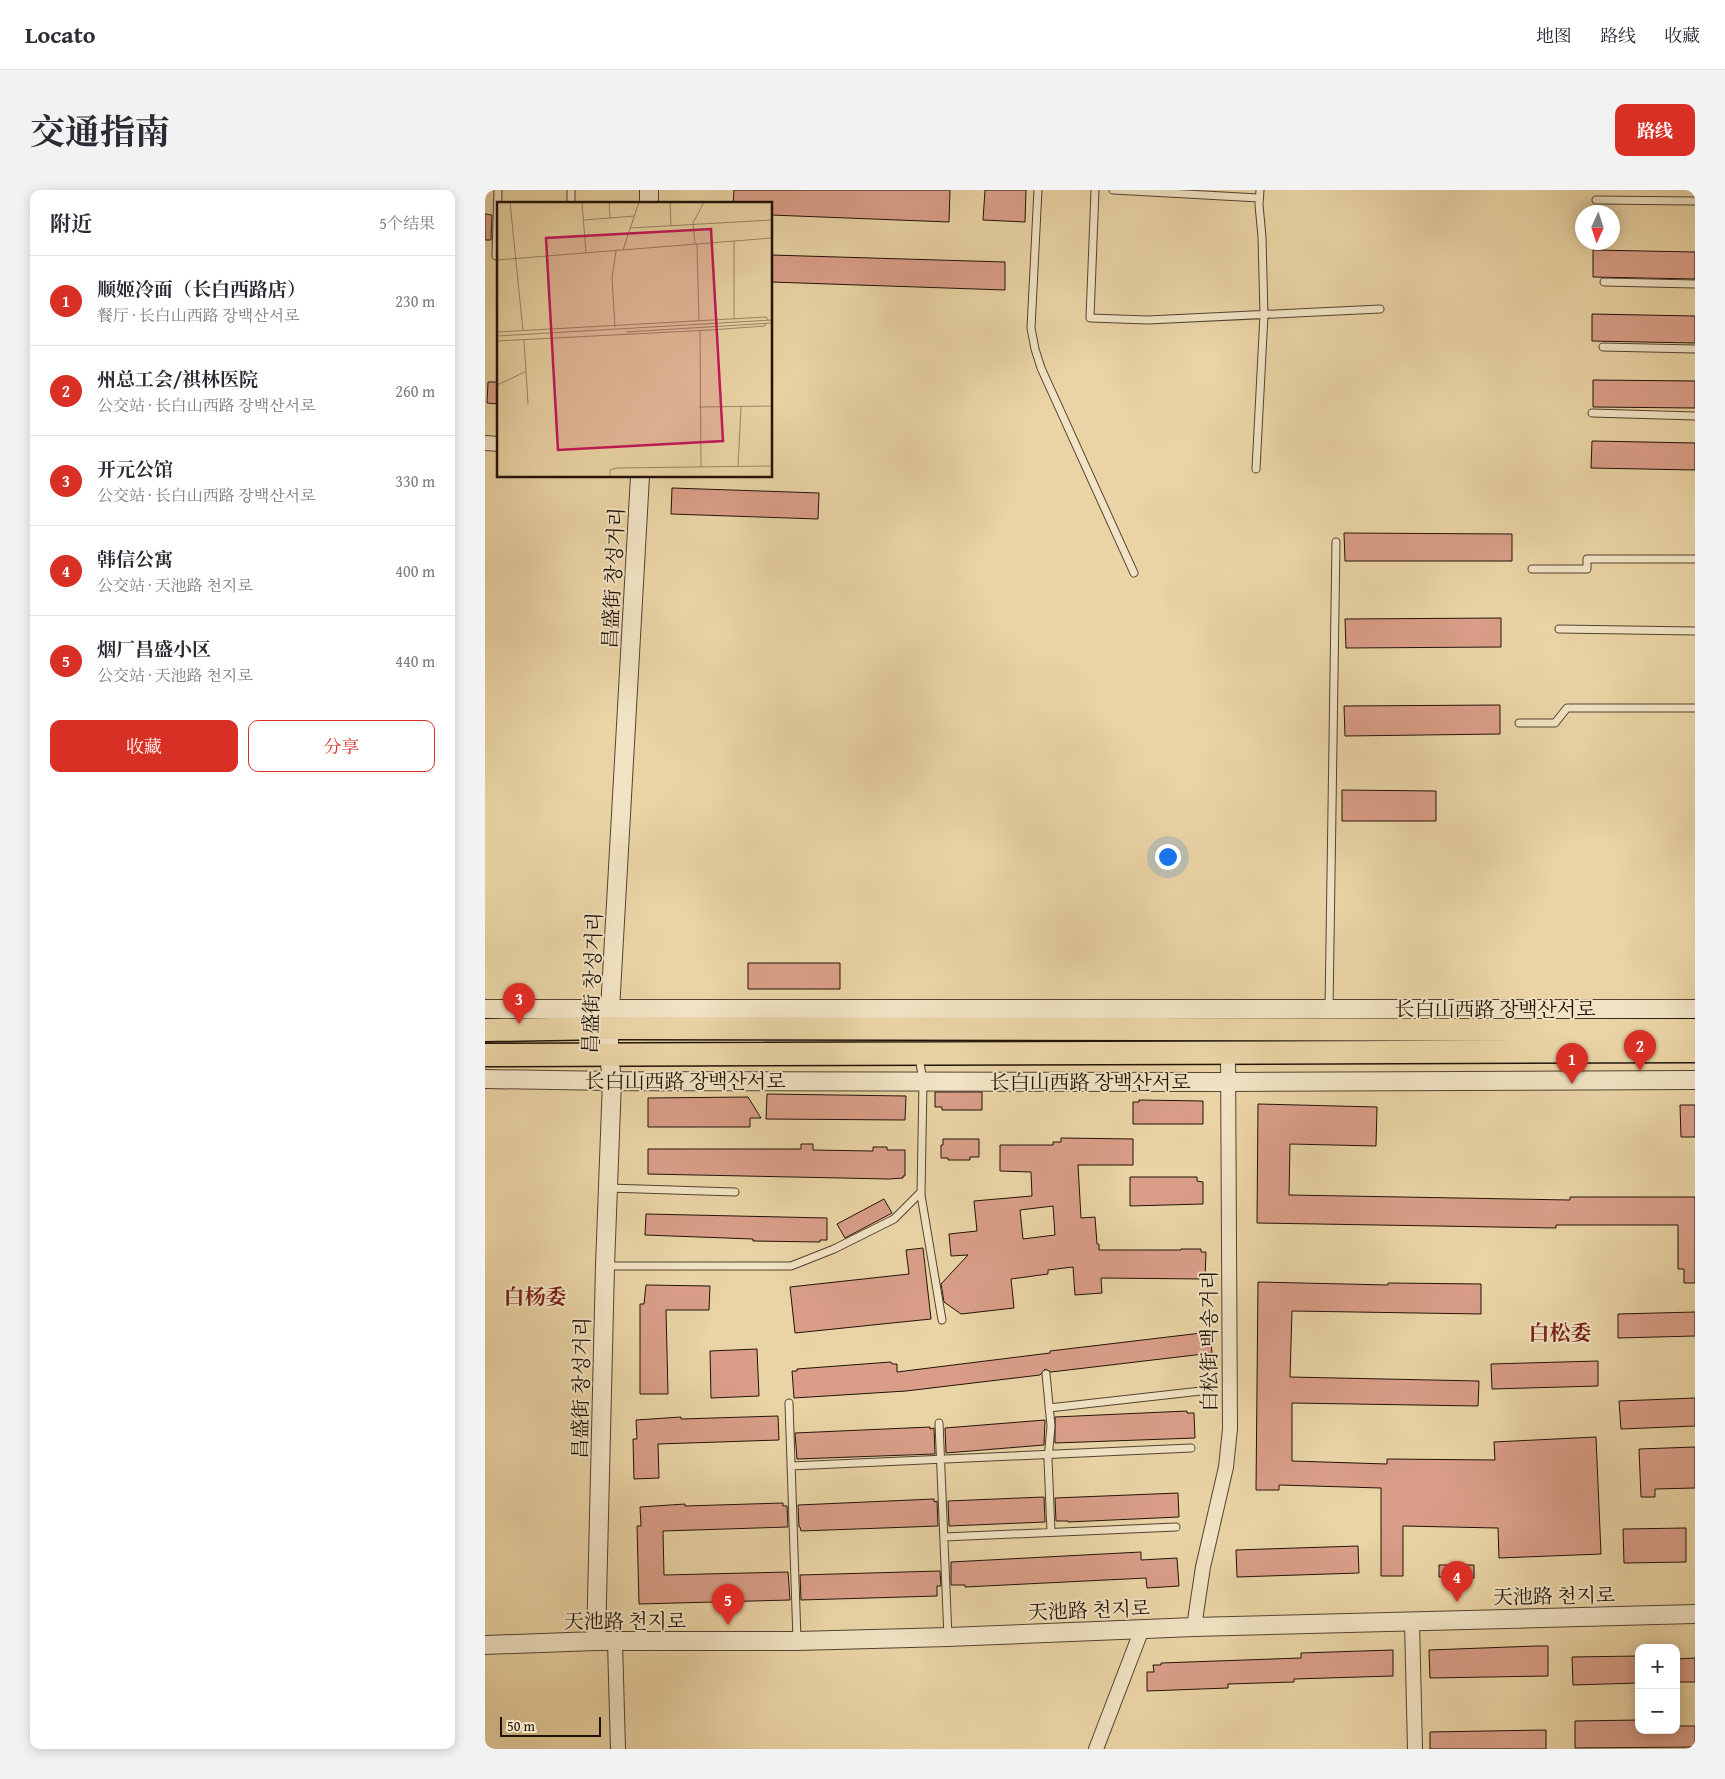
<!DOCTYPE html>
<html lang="zh">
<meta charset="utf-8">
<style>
:root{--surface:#fff;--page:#f2f2f3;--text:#2b2b33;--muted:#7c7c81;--line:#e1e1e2;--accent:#d93025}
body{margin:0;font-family:"Gentium Book Plus","Noto Serif SC","Noto Serif KR",serif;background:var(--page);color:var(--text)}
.controls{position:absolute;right:15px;bottom:15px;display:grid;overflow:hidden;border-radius:10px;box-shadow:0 2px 12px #0003}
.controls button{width:45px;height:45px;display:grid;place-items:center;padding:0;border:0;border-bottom:1px solid var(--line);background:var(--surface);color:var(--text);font:25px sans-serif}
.compass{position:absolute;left:1090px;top:15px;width:45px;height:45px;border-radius:50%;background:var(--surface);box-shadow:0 2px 12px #0003;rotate:183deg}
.scale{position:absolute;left:15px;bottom:12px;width:101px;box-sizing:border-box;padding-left:5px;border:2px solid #211309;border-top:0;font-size:14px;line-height:18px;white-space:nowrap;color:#211309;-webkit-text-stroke:4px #f1e3c4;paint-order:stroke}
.you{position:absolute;left:682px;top:666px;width:18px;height:18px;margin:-12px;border:4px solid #fff;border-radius:50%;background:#1a73e8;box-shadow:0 0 0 8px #1a73e833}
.badge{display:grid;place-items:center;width:32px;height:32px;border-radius:50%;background:var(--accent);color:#fff;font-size:16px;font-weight:700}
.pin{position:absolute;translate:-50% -41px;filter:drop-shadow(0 1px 2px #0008)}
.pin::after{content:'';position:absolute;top:26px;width:18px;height:15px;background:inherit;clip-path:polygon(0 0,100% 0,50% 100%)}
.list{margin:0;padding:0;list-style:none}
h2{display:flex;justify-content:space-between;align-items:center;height:65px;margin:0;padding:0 20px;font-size:21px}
h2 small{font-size:16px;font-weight:400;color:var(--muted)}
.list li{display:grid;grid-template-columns:32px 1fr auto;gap:15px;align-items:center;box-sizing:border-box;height:90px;padding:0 20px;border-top:1px solid var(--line)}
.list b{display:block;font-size:19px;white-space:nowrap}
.list p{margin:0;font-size:16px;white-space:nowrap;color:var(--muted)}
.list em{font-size:16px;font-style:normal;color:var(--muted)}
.actions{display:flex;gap:10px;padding:15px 20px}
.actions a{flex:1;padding:11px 0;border:1px solid var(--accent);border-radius:10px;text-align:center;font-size:18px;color:var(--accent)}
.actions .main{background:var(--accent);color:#fff}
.map{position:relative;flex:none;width:1210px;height:1559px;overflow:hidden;border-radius:10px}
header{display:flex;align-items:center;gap:30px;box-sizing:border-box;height:70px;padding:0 25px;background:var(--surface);border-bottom:1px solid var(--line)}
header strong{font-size:24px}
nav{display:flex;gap:28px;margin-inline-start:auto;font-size:18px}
.intro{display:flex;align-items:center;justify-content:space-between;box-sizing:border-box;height:120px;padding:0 30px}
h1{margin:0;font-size:35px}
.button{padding:12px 22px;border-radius:10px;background:var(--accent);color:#fff;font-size:18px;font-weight:700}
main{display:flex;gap:30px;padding:0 30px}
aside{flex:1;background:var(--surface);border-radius:10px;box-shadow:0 2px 12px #0003}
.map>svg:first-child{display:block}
.building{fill:#da9e88;stroke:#211309;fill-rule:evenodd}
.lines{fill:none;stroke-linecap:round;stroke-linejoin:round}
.service-casing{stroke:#534330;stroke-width:9}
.minor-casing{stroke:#534330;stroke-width:16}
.tertiary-casing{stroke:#534330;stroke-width:20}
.primary-casing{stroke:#211309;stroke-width:25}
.service{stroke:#f1e3c4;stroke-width:7}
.minor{stroke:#f1e3c4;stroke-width:14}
.tertiary{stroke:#f1e3c4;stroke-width:18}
.primary{stroke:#ead4a5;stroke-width:22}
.labels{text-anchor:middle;stroke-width:4;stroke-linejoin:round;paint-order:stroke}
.street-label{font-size:20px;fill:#211309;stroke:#f1e3c4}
.neighbourhood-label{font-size:21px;font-weight:bold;fill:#7a1f14;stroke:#f1e3c4}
.inset-road{fill:none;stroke:#9a8767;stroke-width:1}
.view{fill:#c2185b;fill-opacity:0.15;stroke:#c2185b;stroke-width:2.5}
.inset-edge{fill:none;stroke:#211309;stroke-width:2.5}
</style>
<header>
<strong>Locato</strong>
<nav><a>地图</a><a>路线</a><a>收藏</a></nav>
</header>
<div class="intro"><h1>交通指南</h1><a class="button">路线</a></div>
<main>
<aside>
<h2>附近<small>5个结果</small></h2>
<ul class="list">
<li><span class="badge">1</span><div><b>顺姬冷面（长白西路店）</b><p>餐厅 · 长白山西路 장백산서로</p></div><em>230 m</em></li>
<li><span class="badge">2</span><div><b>州总工会/祺林医院</b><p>公交站 · 长白山西路 장백산서로</p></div><em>260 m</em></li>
<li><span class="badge">3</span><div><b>开元公馆</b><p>公交站 · 长白山西路 장백산서로</p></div><em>330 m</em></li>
<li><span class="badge">4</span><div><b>韩信公寓</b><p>公交站 · 天池路 천지로</p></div><em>400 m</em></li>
<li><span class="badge">5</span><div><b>烟厂昌盛小区</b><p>公交站 · 天池路 천지로</p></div><em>440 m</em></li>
</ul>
<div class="actions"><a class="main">收藏</a><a>分享</a></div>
</aside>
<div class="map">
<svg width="1210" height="1559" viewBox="0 0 1210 1559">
<rect width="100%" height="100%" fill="#ead4a5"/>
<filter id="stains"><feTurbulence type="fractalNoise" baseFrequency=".004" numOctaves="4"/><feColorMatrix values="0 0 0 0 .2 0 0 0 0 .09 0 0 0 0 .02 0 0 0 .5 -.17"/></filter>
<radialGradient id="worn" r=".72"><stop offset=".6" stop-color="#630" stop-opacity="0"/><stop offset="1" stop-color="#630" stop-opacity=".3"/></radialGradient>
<path class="building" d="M249 0H465L464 32 286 25V14H248Z
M500 0H541L540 32 498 30Z
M0 24 7 25 6 50H0Z
M1108 60 1210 62V89L1108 87Z
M286 65 520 72V100L286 92Z
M1107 124 1210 126V153L1107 151Z
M1108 190 1210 191V218L1108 217Z
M3 192H14V214L2 213Z
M1107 251 1210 253V280L1106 278Z
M187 298 334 303 333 329 186 324Z
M859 343 1027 344V371H860Z
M1016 428V457L861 458 860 429Z
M1015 515V544L860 546 859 516Z
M857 600 951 601V631H857Z
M263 773H355V799H263Z
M450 902H497V920H457V917H450Z
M282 904 421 906 420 930 281 929Z
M263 907 276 928H265V937H163V908Z
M654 910 718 911V934H648V912H654Z
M773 914 892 917 891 956 805 954 804 1005 1085 1010V1007H1210V1093H1199V1079H1193V1035H1071V1038L772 1033Z
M1195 915H1210V947H1196Z
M576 948 648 949V975H593L596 1028 610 1027 612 1054H614V1060H696V1059H716V1062H721L720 1089 616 1088 617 1103 590 1105 588 1077 563 1080V1084L526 1089 529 1118 476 1124 459 1112 456 1094 483 1065 466 1066 464 1044 492 1041 489 1011 547 1006 546 982 515 981V955H568V952H576ZM568 1016 570 1045 538 1049 535 1020Z
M458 949H494V967H485V970H463V968H456V955H458Z
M316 954H328V960L388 961V957H402V960H420V986H418V988L404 989 163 984V959H316Z
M645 987H712V991L718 992V1014L645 1016Z
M399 1009 407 1023 360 1048 352 1034Z
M161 1024 342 1028V1050H335V1052L268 1051V1049L160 1045Z
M438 1058 446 1129 310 1143 305 1097 424 1084 421 1060Z
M773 1092 903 1095V1093L996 1094V1124L807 1121 805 1187 994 1191 993 1216 807 1213V1271L902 1274V1269L1010 1270 1009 1252 1111 1247 1116 1364 1014 1368 1013 1338 918 1336V1386H896V1298L794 1295V1300H771Z
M161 1095 225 1096 224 1120H181L183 1204H155V1114H159Z
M1210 1122V1146L1133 1148V1124Z
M725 1142 727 1163 566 1182 560 1179 555 1185 421 1201 309 1208 307 1181H312V1179L406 1172 407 1174H412V1182L565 1163V1161Z
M272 1159 274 1206 226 1208 225 1161Z
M1113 1171V1196L1007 1199 1006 1174Z
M1210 1208V1236L1136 1239 1134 1211Z
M702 1221V1223H709L710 1248 570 1253V1227Z
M293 1226 294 1250 173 1254 174 1288 149 1289 148 1249H152L151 1230 196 1227V1229Z
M560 1230 559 1255 461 1263 460 1238Z
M445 1237V1239L449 1238 450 1264 312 1269 310 1243Z
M1210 1257V1298L1170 1299V1307H1156L1154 1259Z
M693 1303 694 1327 583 1332V1331H571L570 1308Z
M559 1307 560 1332 464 1336 463 1311Z
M449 1309V1312L452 1311 453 1336 316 1341 315 1337H314L313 1315Z
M298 1313V1316H302L303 1337 178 1341 179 1385 303 1382 305 1410 154 1414 152 1336H156L155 1317 200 1314V1316Z
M1201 1338V1372L1139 1373 1138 1339Z
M873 1356 874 1383 752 1387 751 1360Z
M656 1362V1370L692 1368 694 1396 662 1398 661 1388 480 1397V1395H466V1372Z
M954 1375H989V1388L954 1387Z
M455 1381 456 1396H452V1406L316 1410 315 1385Z
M1052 1456H1063V1486L945 1488 944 1460Z
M908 1460V1486L809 1489V1492L743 1494V1498L662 1501V1482H669L668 1475H676V1473L816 1468V1463Z
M1154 1466V1493L1088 1495 1087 1467Z
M1210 1468V1492H1191V1469Z
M1154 1530V1540H1191V1536H1210V1557L1090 1558V1531Z
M1061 1540V1559H945V1542Z"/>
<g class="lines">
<g class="service-casing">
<path id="service" d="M553 0 546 138 550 159 556 178 649 383
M610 0 605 128 663 130 895 119
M628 0 774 8
M1111 10 1210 11
M86 14V0
M11 66 13 0
M1119 92 1210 94
M1118 157 1210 159
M1107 223 1210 226
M771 279 779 125 777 47 774 15 775 0
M1047 379H1102V369H1210
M1074 439 1210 441
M1034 533H1070L1082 518H1210
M844 819 851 352
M434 867 438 891 436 1005 457 1130
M123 998 250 1002
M121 1076H306L349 1059 409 1029 436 1002
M561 1184 566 1236 563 1269 566 1342
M304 1213 312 1450
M564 1218 716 1201
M454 1233 463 1447
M306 1276 706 1258
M459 1347 691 1337"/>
</g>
<g class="minor-casing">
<path id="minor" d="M0 253 14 254
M927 1431 930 1559
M709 1437 718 1377 741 1277 745 1239 743 862
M130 1452 133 1559
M611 1559 657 1439"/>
</g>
<g class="tertiary-casing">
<path id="tertiary" d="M164 14V0
M0 819H1210
M0 889 127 891 743 892 1210 890
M111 1451 120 1076 127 891 124 865V838L155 286
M0 1455 111 1451H312L463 1447 709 1437 1210 1424"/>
</g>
<g class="primary-casing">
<path id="primary" d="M0 840 124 838 1210 840
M0 865 1210 861"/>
</g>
<use href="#service" class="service"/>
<use href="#minor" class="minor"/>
<use href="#tertiary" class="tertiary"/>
<use href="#primary" class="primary"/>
</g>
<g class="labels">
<g class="street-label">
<text transform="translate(128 388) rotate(-87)" y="7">昌盛街 창성거리</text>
<text transform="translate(107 793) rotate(-88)" y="7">昌盛街 창성거리</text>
<text x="1010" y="826">长白山西路 장백산서로</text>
<text x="200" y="898">长白山西路 장백산서로</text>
<text x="605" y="899">长白山西路 장백산서로</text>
<text transform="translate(724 1151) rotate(-90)" y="7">白松街 백송거리</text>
<text transform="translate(96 1198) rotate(-89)" y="7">昌盛街 창성거리</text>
<text transform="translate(1069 1406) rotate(-1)" y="7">天池路 천지로</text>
<text transform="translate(604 1420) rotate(-2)" y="7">天池路 천지로</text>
<text x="140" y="1438">天池路 천지로</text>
</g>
<g class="neighbourhood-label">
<text x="50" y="1114">白杨委</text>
<text x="1075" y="1150">白松委</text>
</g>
</g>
<g transform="translate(12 12)">
<rect width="275" height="275" fill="#ead4a5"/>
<path class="inset-road" d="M13 0 26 129M85 0 89 51M112 0 113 16M173 0 174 24M87 18 137 14M133 26 275 18M237 39V117M198 42 196 21 207 0M200 42 202 119M126 48 142 0M0 58 275 36M118 125 115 76 119 49M203 128 204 265M0 130 269 115 271 118M129 130 275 121M0 134 275 118M27 138 31 202M0 139 213 128 268 124 269 121M0 183 28 170M202 205 275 204M241 265 244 205M113 275V268L119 266 275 264"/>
<path class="view" d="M214 27 226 239 61 248 49 36Z"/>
<rect width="275" height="275" class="inset-edge"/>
</g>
<rect width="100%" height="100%" filter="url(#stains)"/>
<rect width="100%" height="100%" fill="url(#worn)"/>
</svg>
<div class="controls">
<button>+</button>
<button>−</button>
</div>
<svg class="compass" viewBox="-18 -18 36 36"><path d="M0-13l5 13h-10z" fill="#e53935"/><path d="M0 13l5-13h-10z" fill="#7c7c81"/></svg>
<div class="scale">50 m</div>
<div class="you"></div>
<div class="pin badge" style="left:1087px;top:894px">1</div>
<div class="pin badge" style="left:1155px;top:881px">2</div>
<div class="pin badge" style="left:34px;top:834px">3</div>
<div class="pin badge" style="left:972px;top:1412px">4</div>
<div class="pin badge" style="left:243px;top:1435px">5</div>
</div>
</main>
